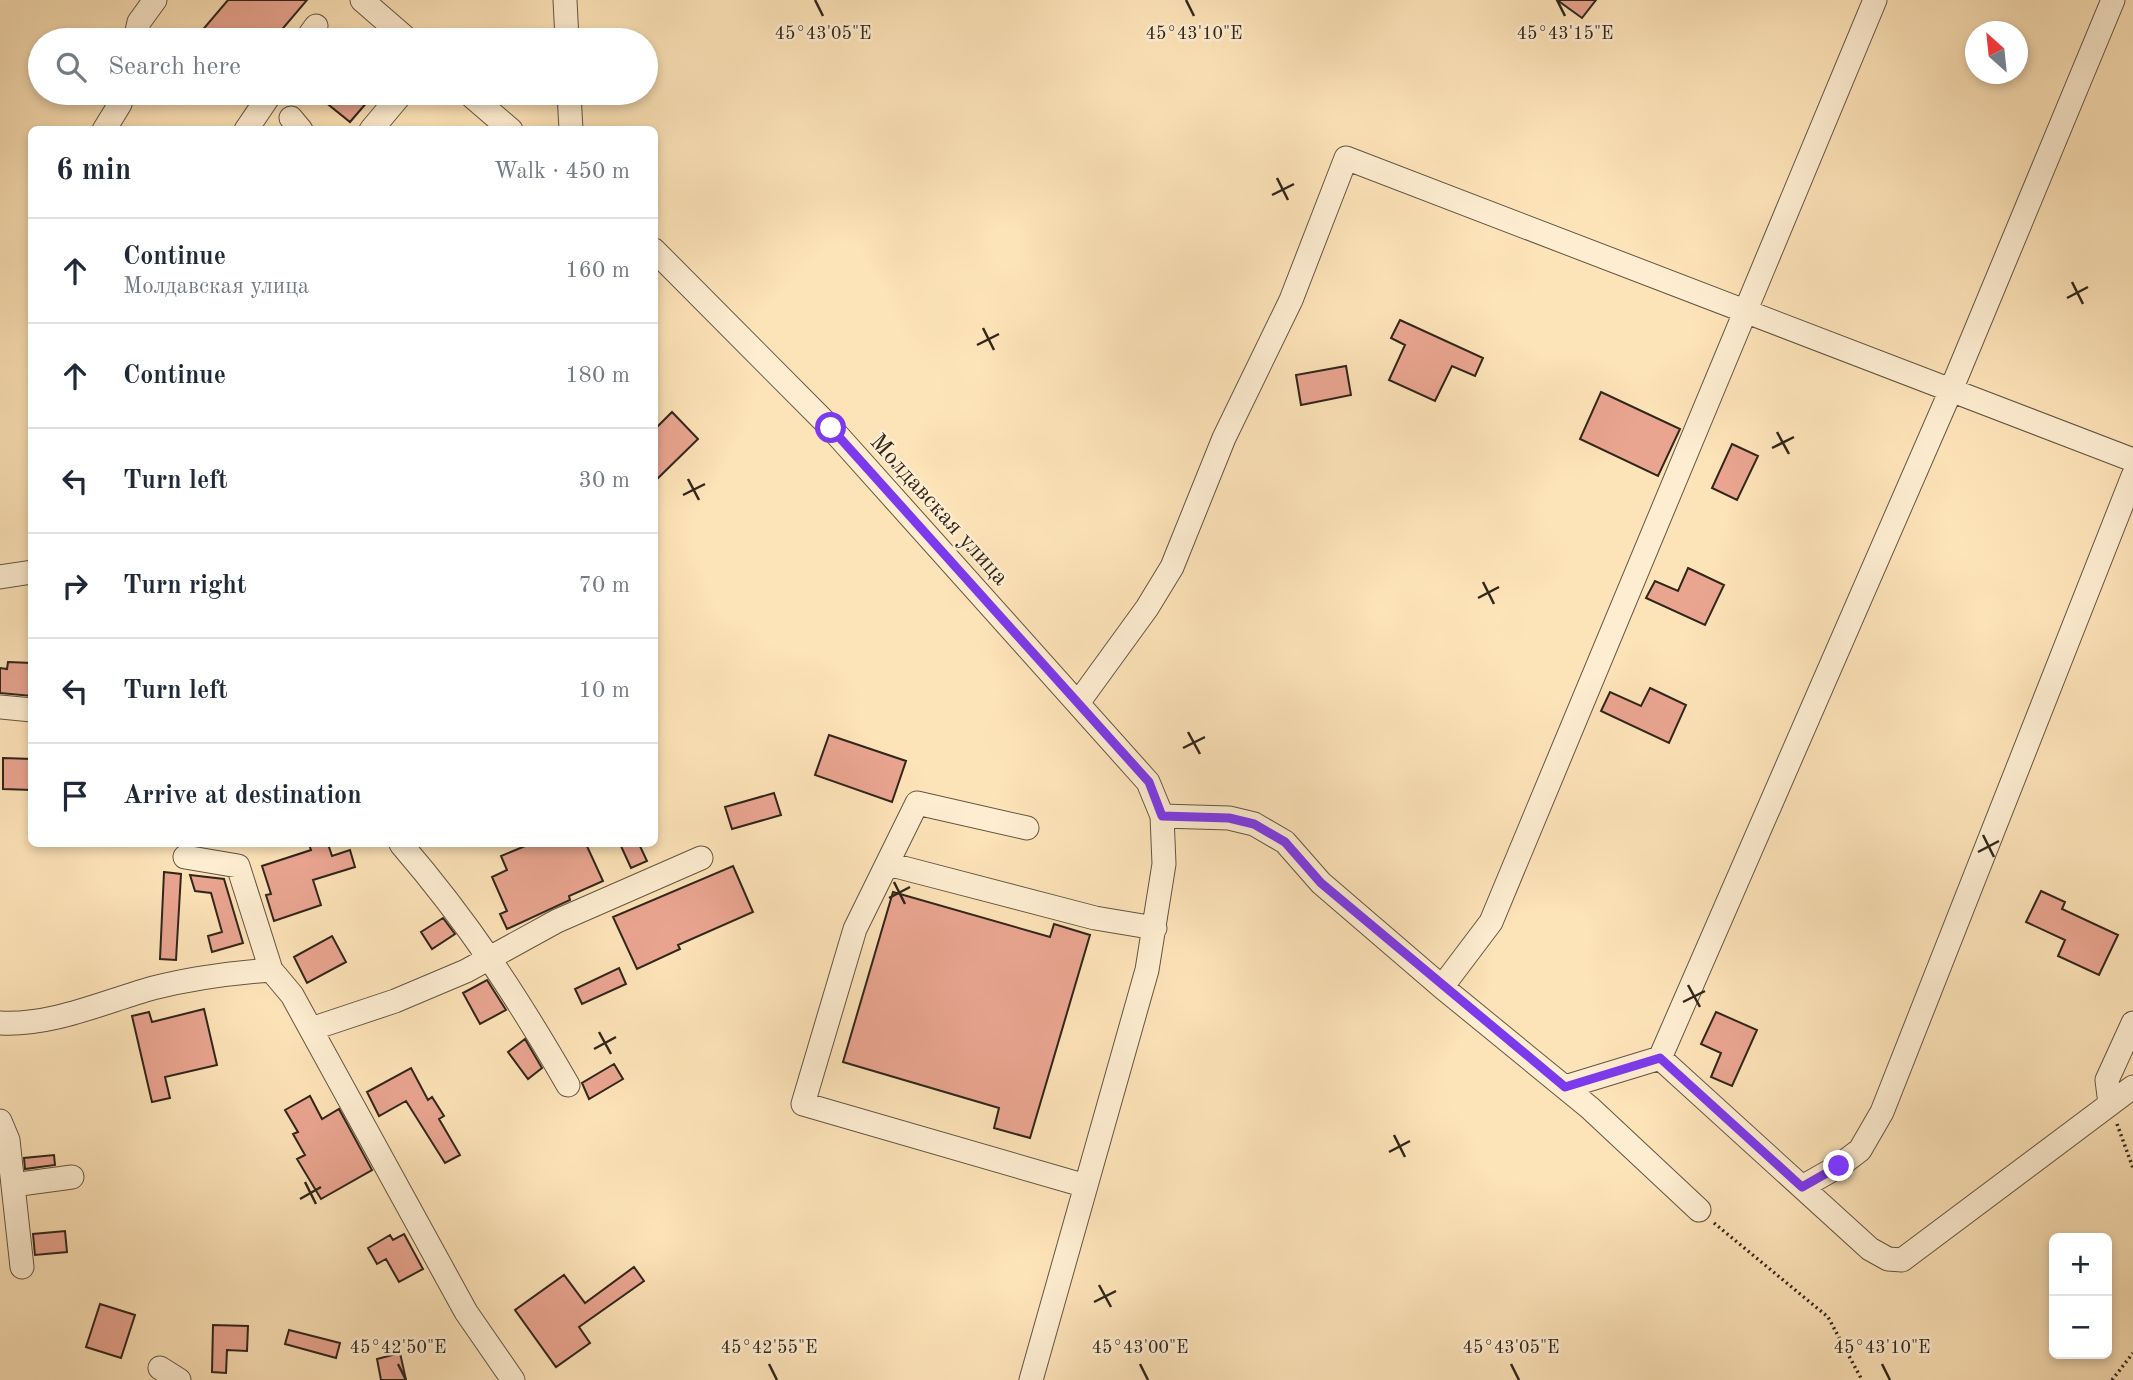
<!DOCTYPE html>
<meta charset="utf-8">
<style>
:root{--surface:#fff;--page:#f6f6f7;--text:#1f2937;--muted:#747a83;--line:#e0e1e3}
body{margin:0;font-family:"Old Standard TT",serif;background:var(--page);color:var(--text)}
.controls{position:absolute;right:21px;bottom:21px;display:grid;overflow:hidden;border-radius:10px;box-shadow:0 4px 10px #0003}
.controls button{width:63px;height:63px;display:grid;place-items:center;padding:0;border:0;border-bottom:2px solid var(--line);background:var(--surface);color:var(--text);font:35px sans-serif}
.compass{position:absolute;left:1965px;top:21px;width:63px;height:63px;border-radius:50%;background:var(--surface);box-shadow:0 4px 10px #0003;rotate:333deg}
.stop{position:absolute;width:21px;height:21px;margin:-16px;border:5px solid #7c3aed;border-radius:50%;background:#fff}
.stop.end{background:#7c3aed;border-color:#fff;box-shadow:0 2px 7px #0008}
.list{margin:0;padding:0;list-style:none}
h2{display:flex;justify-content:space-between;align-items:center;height:91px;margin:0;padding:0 28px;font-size:30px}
h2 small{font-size:23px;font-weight:400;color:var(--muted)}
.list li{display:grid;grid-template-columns:46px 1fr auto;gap:21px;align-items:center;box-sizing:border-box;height:105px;padding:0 28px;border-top:2px solid var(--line)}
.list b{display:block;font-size:26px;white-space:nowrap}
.list p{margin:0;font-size:23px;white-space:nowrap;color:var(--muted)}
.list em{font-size:23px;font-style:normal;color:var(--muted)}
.icon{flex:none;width:38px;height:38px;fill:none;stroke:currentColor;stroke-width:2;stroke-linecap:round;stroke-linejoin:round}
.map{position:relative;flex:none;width:2133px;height:1380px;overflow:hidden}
.search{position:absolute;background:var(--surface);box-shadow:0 4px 10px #0003;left:28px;top:28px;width:630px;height:77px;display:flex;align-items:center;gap:18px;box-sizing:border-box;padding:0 24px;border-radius:38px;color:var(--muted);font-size:26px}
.panel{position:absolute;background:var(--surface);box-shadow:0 4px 10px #0003;left:28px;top:126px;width:630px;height:721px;border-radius:10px}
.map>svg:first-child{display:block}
.building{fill:#eaa591;stroke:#30261b;stroke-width:2}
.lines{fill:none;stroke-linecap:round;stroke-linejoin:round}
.minor-casing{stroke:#635542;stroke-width:25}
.path{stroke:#30261b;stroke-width:3.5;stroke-dasharray:2 3.5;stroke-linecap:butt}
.minor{stroke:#feedd1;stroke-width:23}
.route{stroke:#7c3aed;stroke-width:9}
.ticks{fill:none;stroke:#30261b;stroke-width:2.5}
.labels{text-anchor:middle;stroke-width:5;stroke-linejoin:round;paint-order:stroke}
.street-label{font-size:24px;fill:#30261b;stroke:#feedd1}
.ticks-label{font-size:18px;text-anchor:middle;fill:#30261b;stroke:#feedd1;stroke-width:5;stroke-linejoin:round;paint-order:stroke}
</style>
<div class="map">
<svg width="2133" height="1380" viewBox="0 0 2133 1380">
<rect width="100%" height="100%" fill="#fde3b8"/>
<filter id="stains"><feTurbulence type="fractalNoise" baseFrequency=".00286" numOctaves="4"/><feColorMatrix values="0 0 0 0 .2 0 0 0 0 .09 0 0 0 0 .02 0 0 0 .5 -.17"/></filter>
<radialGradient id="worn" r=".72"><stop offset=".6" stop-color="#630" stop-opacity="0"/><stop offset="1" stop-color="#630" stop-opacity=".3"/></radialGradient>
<path class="building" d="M228 0H307L273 40H194Z
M1557 0H1596L1582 18Z
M314 93H375L350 122Z
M1400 320 1483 358 1475 376 1452 366 1435 401 1389 380 1405 345 1391 338Z
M1346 366 1351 395 1301 405 1296 375Z
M1601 392 1680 429 1658 476 1580 439Z
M672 412 698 439 654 482V430Z
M1732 444 1758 456 1737 500 1712 488Z
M1688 568 1724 585 1705 625 1646 598 1655 581 1678 591Z
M8 662 32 663V696L0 693V668L7 669Z
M1650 688 1686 705 1669 743 1601 711 1610 692 1641 706Z
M829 735 906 761 892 802 815 775Z
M3 758 32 759V790L3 789Z
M774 793 781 815 732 829 725 807Z
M309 844H328L332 856 350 850 355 867 313 880 321 905 274 921 266 895 271 894 262 866 311 850Z
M530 844H586L603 881 569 896 570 900 507 929 500 914 507 911 492 877 507 870 501 856Z
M620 844H639L647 861 631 868Z
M733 866 753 912 678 945 680 949 637 969 613 917Z
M164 872 181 874 176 960 160 959Z
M190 875 224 879 243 943 212 952 208 936 222 932 211 893 195 891Z
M2041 891 2065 902 2062 909 2118 935 2099 975 2058 956 2065 940 2026 922Z
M893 892 1050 937 1054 924 1090 935 1030 1138 994 1128 999 1108 843 1062Z
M443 918 455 934 432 949 421 932Z
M332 936 346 962 307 983 294 957Z
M619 968 626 984 582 1004 575 989Z
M487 980 506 1010 480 1024 463 993Z
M204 1009 217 1065 165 1077 170 1098 152 1102 132 1016 149 1012 152 1022Z
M1716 1012 1757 1030 1732 1086 1711 1077 1721 1053 1701 1044Z
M525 1039 542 1068 528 1079 508 1052Z
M614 1064 623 1079 589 1099 582 1083Z
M411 1068 428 1100 432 1097 444 1116 439 1119 460 1155 445 1163 406 1101 379 1116 367 1092Z
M310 1096 322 1119 339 1109 372 1170 321 1199 297 1159 305 1155 293 1134 298 1132 285 1110Z
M54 1155 55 1165 25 1169 24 1158Z
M65 1231 67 1252 35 1255 33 1234Z
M404 1234 423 1269 399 1282 386 1259 377 1264 368 1248 390 1235 393 1240Z
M634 1267 644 1281 579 1327 590 1343 556 1367 515 1310 564 1275 585 1303Z
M100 1304 135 1315 121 1358 86 1347Z
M213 1325 248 1326 247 1351 227 1350 226 1373 212 1372Z
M289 1330 340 1343 336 1358 285 1344Z
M400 1353 406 1380H381L377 1359Z"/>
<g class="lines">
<g class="minor-casing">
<path id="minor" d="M362 0 408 40
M565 0 567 40
M135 40 139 22 155 0
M306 40 316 26
M468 93 511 130
M569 93 571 130
M291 118 301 130
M104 130 120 104 123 93
M246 130 271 93
M371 130 402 93
M654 250 831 428 1148 782 1162 816 1164 864 1147 970 1031 1380
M0 577 32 572
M1078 703 1147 608 1172 567 1224 438 1291 300 1346 158 2133 460
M0 707 32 710
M1162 816 1229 818 1254 824 1285 842 1321 883 1442 987 1590 1108 1699 1210
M1027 828 917 803 855 929 803 1104 1086 1186
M401 844C469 923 516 995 568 1085
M185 857 238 866 271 970
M888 864 1095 918 1155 928
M1442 987 1491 922 1875 0
M0 1023C52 1026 103 1002 153 988 192 978 230 973 271 970L292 995 466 1312 513 1380
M311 1029 395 1001 466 971 557 921 701 858
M1660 1058 1951 390 2113 0
M1565 1087 1660 1058 1870 1249 1888 1259 1902 1260 2133 1087
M2110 1104 2107 1080 2133 1023
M0 1121 8 1140 22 1267
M13 1185 72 1177
M1802 1187 1839 1166 1860 1150 1882 1112 2133 476
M160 1368 179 1380"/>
</g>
<path class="path" d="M2117 1124 2133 1168
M1714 1223 1828 1317 1862 1380
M2112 1380 2133 1353"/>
<use href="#minor" class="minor"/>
</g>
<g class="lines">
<path class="route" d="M831 428 1149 782 1162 816 1229 818 1254 824 1285 842 1321 883 1565 1087 1660 1058 1802 1187 1839 1166"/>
</g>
<path class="ticks" d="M815 0 823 16M1186 0 1194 16M1557 0 1565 16M1277 178 1288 200M1272 195 1294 184M2072 282 2083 304M2067 298 2088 287M983 328 994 350M977 345 999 334M1777 432 1789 454M1772 448 1794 437M688 479 699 500M683 495 705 484M1483 582 1494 604M1478 598 1499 587M1188 732 1200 754M1183 748 1205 737M1983 835 1994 857M1978 852 1999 841M894 882 905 904M889 898 910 887M1688 985 1700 1007M1683 1002 1705 991M599 1032 611 1054M594 1049 616 1037M1394 1135 1405 1157M1389 1152 1410 1141M305 1182 316 1204M300 1199 321 1187M1099 1285 1111 1307M1094 1302 1116 1291M398 1364 406 1380M769 1364 777 1380M1140 1364 1148 1380M1511 1364 1519 1380M1882 1364 1890 1380"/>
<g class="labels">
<g class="street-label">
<text transform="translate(940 509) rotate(48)" y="8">Молдавская улица</text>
</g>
</g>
<g class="ticks-label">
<text x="823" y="39">45°43'05"E</text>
<text x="1194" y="39">45°43'10"E</text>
<text x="1565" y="39">45°43'15"E</text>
<text x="398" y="1353">45°42'50"E</text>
<text x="769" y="1353">45°42'55"E</text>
<text x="1140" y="1353">45°43'00"E</text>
<text x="1511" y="1353">45°43'05"E</text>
<text x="1882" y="1353">45°43'10"E</text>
</g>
<rect width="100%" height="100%" filter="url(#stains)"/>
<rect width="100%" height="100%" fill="url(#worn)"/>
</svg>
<div class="controls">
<button>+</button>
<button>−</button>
</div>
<svg class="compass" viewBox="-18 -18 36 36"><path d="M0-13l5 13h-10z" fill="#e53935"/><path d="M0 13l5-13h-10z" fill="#747a83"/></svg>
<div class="stop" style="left:831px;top:428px"></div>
<div class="stop end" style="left:1839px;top:1166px"></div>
<div class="search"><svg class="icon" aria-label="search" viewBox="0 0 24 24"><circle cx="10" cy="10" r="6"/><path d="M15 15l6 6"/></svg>Search here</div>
<section class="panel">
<h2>6 min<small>Walk · 450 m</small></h2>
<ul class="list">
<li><svg class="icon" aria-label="ahead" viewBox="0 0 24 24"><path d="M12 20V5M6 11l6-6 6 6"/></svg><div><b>Continue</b><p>Молдавская улица</p></div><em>160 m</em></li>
<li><svg class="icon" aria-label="ahead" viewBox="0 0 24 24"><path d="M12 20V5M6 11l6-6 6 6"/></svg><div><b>Continue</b></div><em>180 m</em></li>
<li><svg class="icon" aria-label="left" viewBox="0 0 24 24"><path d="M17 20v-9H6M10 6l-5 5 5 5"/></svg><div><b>Turn left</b></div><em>30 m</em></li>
<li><svg class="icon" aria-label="right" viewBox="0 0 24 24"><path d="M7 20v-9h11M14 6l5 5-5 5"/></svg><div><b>Turn right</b></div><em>70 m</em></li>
<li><svg class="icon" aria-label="left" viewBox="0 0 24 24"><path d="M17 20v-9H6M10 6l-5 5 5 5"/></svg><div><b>Turn left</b></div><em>10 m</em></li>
<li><svg class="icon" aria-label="arrive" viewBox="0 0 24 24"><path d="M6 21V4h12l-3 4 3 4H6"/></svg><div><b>Arrive at destination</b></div></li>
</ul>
</section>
</div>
